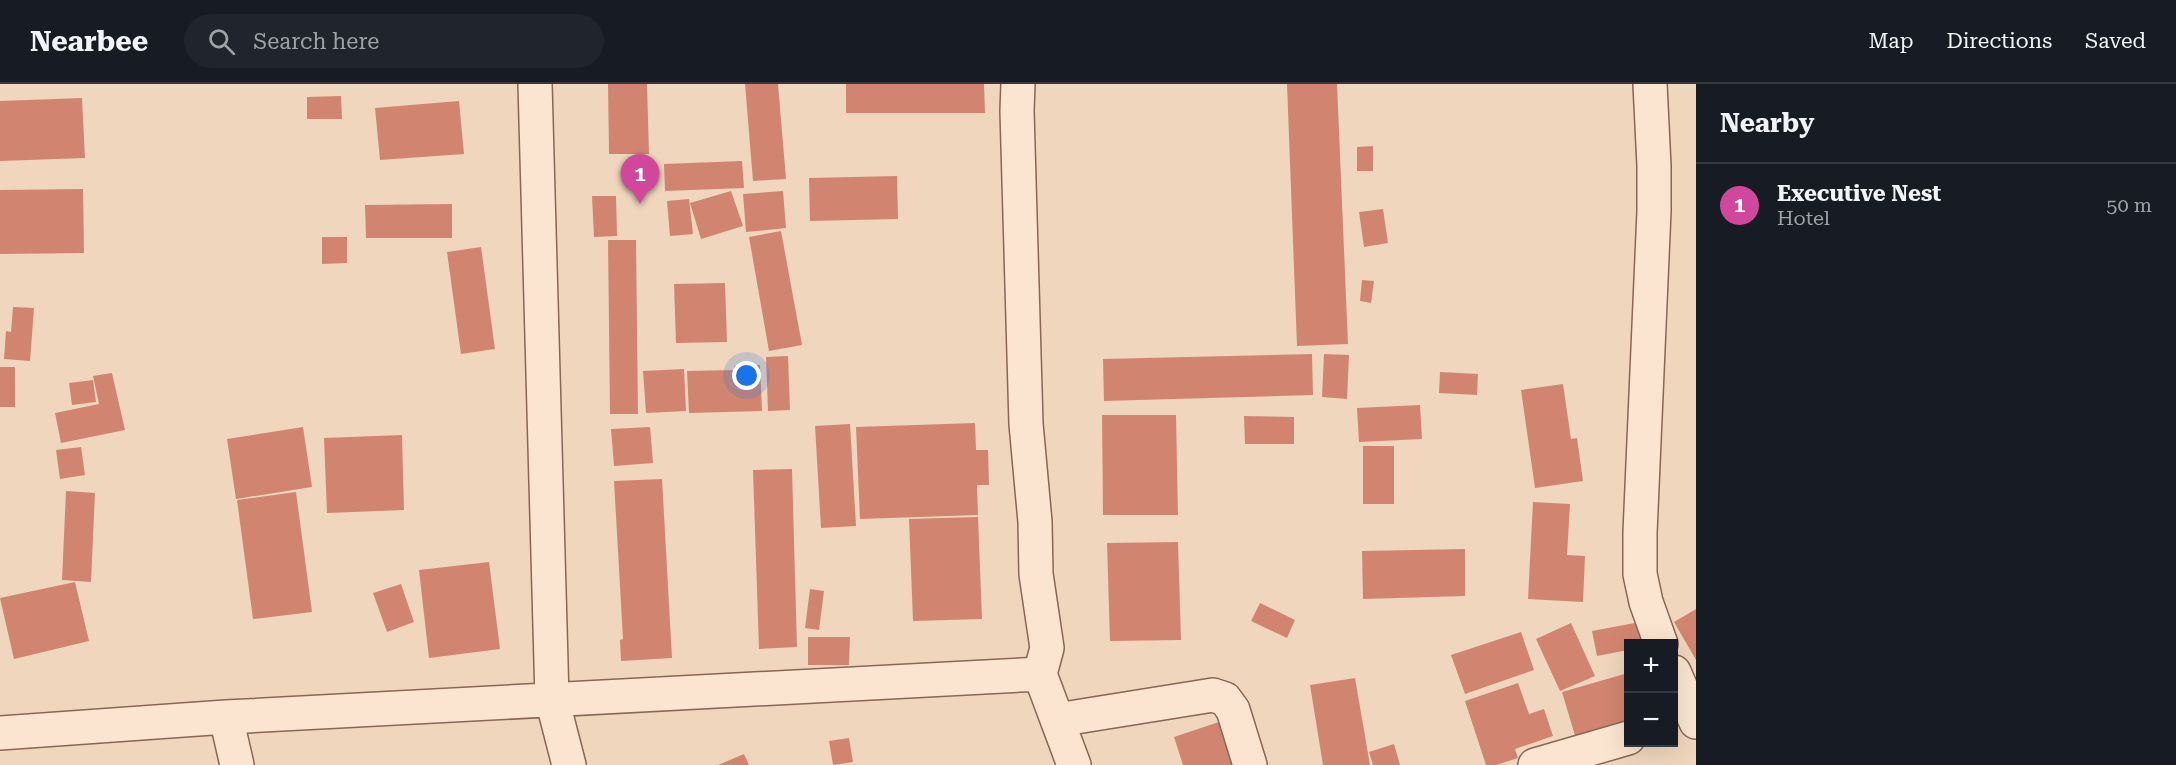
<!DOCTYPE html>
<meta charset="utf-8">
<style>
:root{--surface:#171b24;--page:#20242c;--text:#f1f3f6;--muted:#9ea1a6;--line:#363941;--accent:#0b8043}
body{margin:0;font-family:"Roboto Serif",serif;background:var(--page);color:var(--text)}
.controls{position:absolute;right:18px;bottom:18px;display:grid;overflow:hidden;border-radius:0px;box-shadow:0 6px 24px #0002}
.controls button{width:54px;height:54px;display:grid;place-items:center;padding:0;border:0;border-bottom:2px solid var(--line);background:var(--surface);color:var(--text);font:30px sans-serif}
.you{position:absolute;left:747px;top:292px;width:21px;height:21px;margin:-15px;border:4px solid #fff;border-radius:50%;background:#1a73e8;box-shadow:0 0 0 9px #1a73e833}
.badge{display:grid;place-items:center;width:39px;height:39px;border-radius:50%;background:var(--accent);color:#fff;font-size:20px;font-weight:700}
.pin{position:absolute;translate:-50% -50px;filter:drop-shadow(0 2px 3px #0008)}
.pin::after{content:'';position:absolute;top:32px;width:21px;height:18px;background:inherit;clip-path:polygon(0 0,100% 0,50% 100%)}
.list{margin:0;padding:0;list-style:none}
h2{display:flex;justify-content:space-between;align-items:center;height:78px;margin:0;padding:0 24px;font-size:26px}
h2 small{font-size:20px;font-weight:400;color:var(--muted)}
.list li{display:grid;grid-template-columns:39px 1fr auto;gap:18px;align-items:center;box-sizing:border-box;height:84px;padding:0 24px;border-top:2px solid var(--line)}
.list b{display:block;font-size:22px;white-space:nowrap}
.list p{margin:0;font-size:20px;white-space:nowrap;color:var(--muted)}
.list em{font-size:20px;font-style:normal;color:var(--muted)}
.icon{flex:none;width:33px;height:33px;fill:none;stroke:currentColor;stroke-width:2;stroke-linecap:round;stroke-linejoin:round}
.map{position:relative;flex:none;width:1696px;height:681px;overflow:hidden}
header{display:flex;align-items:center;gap:36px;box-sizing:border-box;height:84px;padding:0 30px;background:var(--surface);border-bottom:2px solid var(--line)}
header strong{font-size:28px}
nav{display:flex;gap:33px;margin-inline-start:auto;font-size:21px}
.search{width:420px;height:54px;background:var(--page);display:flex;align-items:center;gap:15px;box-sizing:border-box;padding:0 21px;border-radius:33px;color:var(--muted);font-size:22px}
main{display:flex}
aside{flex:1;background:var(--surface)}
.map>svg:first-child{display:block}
.building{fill:#d18570}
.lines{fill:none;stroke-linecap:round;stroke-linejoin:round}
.minor-casing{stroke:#896655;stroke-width:36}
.minor{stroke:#fbe5d0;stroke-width:33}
</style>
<header>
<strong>Nearbee</strong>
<div class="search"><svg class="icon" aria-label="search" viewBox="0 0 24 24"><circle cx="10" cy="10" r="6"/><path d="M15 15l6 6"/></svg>Search here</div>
<nav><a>Map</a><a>Directions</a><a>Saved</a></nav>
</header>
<main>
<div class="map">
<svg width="1696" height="681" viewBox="0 0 1696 681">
<rect width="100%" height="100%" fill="#f0d6bd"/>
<path class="building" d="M608 0H647L649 70H609Z
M745 0H778L786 95 753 97Z
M846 0H984L985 29H846Z
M1287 0H1337L1348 260 1297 262Z
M341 12 342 35H307V13Z
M82 14 85 74 0 77V17Z
M459 17 464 70 380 76 375 24Z
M1373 62V87H1357V63Z
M742 77 744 104 665 107 664 80Z
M897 92 898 135 810 137 809 94Z
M83 105 84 169 0 170V106Z
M731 107 743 142 701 155 690 119Z
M783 107 786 144 746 148 743 110Z
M592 112H616L617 152 594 153Z
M689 115 693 150 670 152 667 117Z
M452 120V154H366L365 121Z
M1383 125 1388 159 1364 163 1359 128Z
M781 147 802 261 769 267 749 153Z
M322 153H347V179L322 180Z
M608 156H636L638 330H610Z
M481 163 495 265 461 270 447 168Z
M1362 196 1374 197 1371 219 1360 217Z
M725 199 727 258 676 259 674 200Z
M13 223 34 224 30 277 4 275 6 247 11 248Z
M1312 270 1313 311 1104 317 1103 275Z
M1324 270 1349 271 1347 315 1322 313Z
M788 272 790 326 768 327 766 273Z
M760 281 762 327 689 329 687 287 735 286 734 282Z
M0 283H15V323H0Z
M684 285 686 327 646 329 643 287Z
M1440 288 1478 290 1477 311 1439 309Z
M112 289 125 346 61 359 55 329 99 320 93 292Z
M93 296 96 318 72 321 69 299Z
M1563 300 1571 355 1577 354 1583 397 1535 404 1521 306Z
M1420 321 1422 355 1359 358 1357 324Z
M1102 331H1176L1178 431H1103Z
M1244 332 1294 333V360H1245Z
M975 339 976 366H988L989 401H977L978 431 860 435 856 343Z
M850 340 856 442 821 444 815 342Z
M303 343 312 403 236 415 227 355Z
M650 343 653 379 614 382 611 345Z
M402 351 404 426 327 429 324 354Z
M1363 362H1394V420H1363Z
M81 363 85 391 60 395 56 366Z
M792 385 797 563 759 565 753 386Z
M662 395 672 574 621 577 620 556 623 555 614 397Z
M66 407 95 409 91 498 62 496Z
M296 408 312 528 253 535 237 416Z
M1533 418 1570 420 1567 471 1585 472 1583 518 1528 515Z
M978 433 982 535 913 537 909 435Z
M1178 458 1181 556 1110 557 1107 459Z
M1465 465V512L1363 515 1362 467Z
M489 478 500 565 429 574 419 486Z
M75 498 89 557 14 575 0 514Z
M401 500 414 538 387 548 373 509Z
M810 505 824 507 819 546 805 544Z
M1260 519 1295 536 1287 554 1251 537Z
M1696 525V576L1674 538Z
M1640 538 1645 560H1628V566L1597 572 1592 547Z
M1571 539 1595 592 1560 607 1536 555Z
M1521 548 1534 586 1465 610 1451 571Z
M808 553H850L849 581H808Z
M1628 589V640L1576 655 1562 608Z
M1355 594 1370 681H1323L1310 601Z
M1518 599 1529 630 1544 625 1553 652 1515 665 1518 674 1496 681H1486L1465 617Z
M1225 636 1234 681H1183L1174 653Z
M849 654 853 678 833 681 829 657Z
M1394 660 1400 681H1373L1369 668Z
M744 670 749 681H718Z"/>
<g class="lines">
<g class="minor-casing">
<path id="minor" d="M535 0 552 615 569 681
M1018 0 1017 27 1026 340 1035 438 1036 490 1047 564 1040 590 1074 681
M1650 0 1654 82V127L1640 449V490L1646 518 1661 560
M1674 588 1696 638
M226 633 237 681
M1057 636 1213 611 1225 615 1233 626 1250 681
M0 649 226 633 1040 590
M1535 681 1628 654"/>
</g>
<use href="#minor" class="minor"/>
</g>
</svg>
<div class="controls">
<button>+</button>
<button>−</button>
</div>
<div class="you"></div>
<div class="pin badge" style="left:640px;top:120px;background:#d1479c">1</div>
</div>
<aside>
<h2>Nearby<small></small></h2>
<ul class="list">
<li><span class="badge" style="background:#d1479c">1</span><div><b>Executive Nest</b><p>Hotel</p></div><em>50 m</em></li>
</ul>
</aside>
</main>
